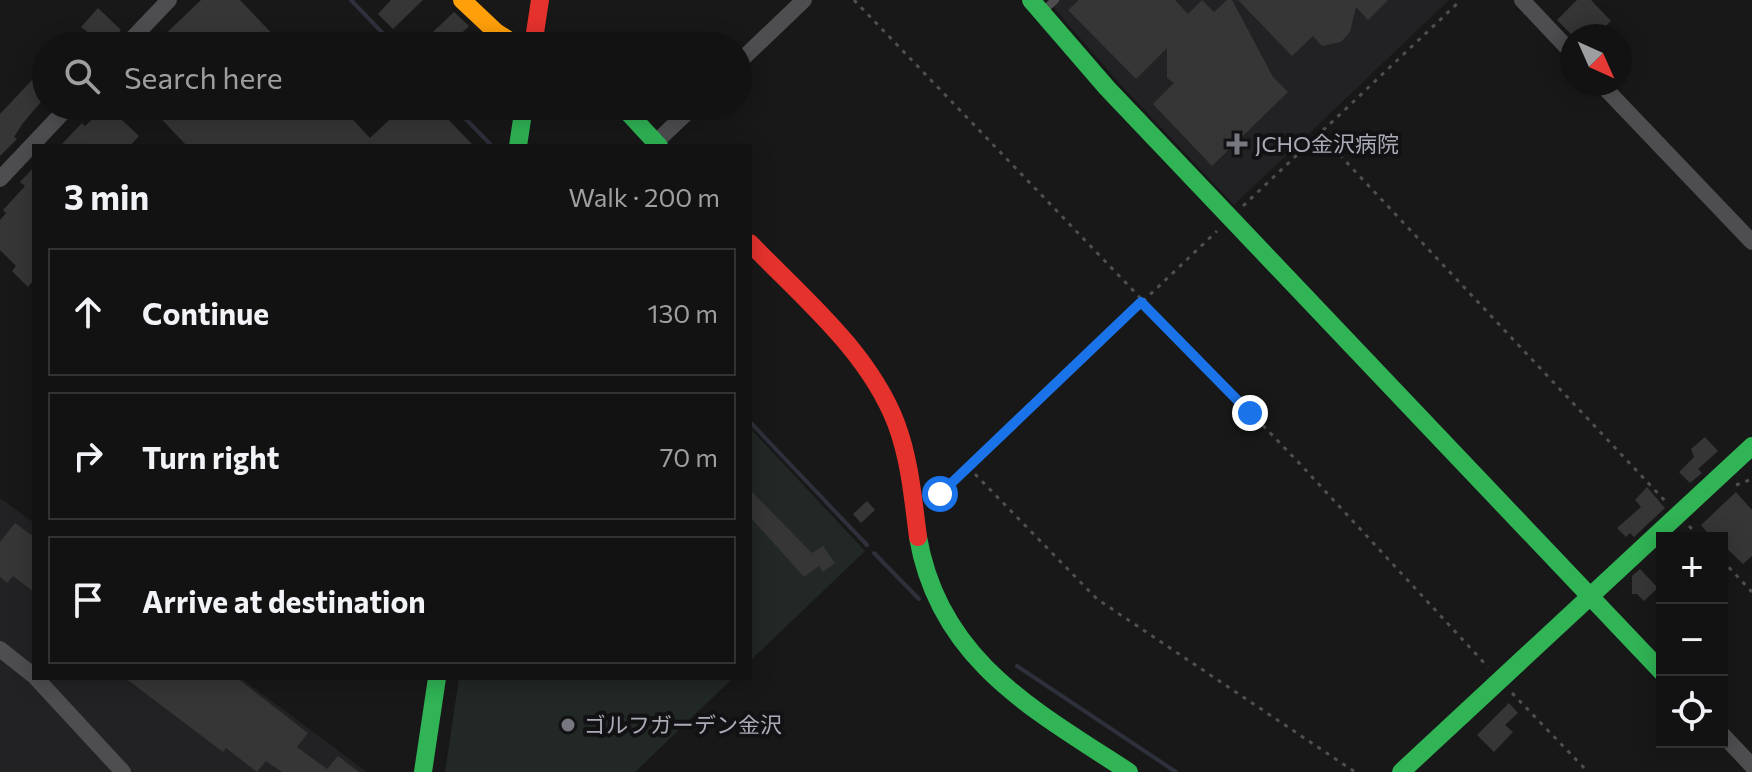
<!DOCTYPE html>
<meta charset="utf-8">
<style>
:root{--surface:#121212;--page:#1b1b1b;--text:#f1f3f6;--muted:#9c9e9f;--line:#313232}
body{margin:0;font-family:Commissioner,"Noto Sans JP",sans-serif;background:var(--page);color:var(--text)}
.controls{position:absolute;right:24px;bottom:24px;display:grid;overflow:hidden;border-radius:0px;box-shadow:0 4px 20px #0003}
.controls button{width:72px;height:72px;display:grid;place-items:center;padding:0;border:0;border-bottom:2px solid var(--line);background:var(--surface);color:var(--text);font:40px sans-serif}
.compass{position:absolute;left:1560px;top:24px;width:72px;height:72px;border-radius:50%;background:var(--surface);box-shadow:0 4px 20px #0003;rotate:135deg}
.stop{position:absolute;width:24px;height:24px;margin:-18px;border:6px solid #1a73e8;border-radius:50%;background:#fff}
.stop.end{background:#1a73e8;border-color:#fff;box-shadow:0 2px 8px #0008}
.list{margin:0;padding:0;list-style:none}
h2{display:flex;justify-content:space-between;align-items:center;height:104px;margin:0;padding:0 32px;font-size:34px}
h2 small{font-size:26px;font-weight:400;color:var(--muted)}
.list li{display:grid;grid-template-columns:52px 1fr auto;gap:24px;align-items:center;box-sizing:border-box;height:128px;margin:0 16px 16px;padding:0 16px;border:2px solid var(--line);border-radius:0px}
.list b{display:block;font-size:30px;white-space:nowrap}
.list em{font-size:26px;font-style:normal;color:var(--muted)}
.icon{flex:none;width:44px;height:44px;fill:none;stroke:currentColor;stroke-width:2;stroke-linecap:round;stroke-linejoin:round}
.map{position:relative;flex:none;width:1752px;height:772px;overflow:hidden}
.search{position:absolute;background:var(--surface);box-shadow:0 4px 20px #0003;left:32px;top:32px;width:720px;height:88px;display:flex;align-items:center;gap:20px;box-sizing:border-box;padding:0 28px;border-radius:44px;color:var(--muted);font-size:30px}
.panel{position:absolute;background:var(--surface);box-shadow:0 4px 20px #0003;left:32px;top:144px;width:720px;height:536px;border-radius:0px}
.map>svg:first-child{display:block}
.built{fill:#222224}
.green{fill:#222825}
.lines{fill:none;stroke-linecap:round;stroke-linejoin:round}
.stream{stroke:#2e313b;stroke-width:4}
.building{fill:#363637}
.path{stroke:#4f4f52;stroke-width:3;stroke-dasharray:4 6;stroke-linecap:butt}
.lane{stroke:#4e4e51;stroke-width:8}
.street{stroke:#4e4e51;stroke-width:16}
.fast{stroke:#30b455;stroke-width:18}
.slow{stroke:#ff9f0a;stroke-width:18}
.jam{stroke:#e5322d;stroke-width:18}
.route{stroke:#1a73e8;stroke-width:10}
.poi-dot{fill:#77787f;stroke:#121214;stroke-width:3}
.labels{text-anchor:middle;stroke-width:8;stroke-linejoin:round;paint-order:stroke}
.poi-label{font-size:22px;fill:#aaabb7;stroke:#121214;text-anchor:start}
</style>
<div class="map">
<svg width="1752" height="772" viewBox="0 0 1752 772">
<rect width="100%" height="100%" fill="#181818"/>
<path class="built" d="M1047 0H1449L1234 205 1119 83Z
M0 498 34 523V678H241L367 772H0Z"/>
<path class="green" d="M750 428 865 551 750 661Z
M459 678H733L635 772H445Z"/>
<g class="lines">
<path class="stream" d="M351 0 395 46
M453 106 492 146
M750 422 867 545
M874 553 919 599
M1017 666 1176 772"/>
</g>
<path class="building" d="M201 0H240L284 46H153Z
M391 0H423L393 29 378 14Z
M1079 0H1175L1188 14 1202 0 1214 12 1227 0H1232L1273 77 1288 92 1212 166 1153 104 1174 83 1167 78V48L1136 79 1068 10Z
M1238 0H1388L1368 20 1356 7 1350 32 1341 42 1322 46 1313 36 1292 56Z
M1577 0H1591L1611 21 1595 36H1573L1557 20Z
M98 8 121 30 105 46 81 27Z
M454 12 469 26 448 46H418Z
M46 65V96L23 123 14 137 17 139 0 156V114Z
M107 106 139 136 130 146H60L82 123 85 126Z
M149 106H340L370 138 404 106H435L474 146H187Z
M34 167V280L28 287 12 271 16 266 0 250V220L6 213 3 210 25 186 20 182Z
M1705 437 1718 451 1698 469 1702 473 1690 483 1679 472 1694 457 1691 449Z
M1647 487 1665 508 1634 537 1630 533 1626 537 1617 528 1641 507 1635 500Z
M750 490 812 553 823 546 835 563 823 572 819 566 804 577 750 517Z
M1736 492 1752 510V556L1743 564 1722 544V538H1712L1701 525Z
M867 501 875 510 861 523 853 514Z
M15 523 34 537V592L13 576 7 583 0 577V542Z
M1640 569 1658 588 1644 601 1637 594H1632V576Z
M125 678H237L308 733 297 747 327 769 338 756 359 772H282L266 761 257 772 226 748 223 752Z
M1509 703 1518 713 1505 725 1513 732 1494 752 1477 735Z"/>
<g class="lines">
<path class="path" d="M854 0 1301 465 1488 667
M1319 133 1667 503
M1243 206 1461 0
M968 467 1097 599 1355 772
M1736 485 1752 479
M930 496 940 494 1217 231
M1689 526 1701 538
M1722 560 1752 592
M1512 693 1588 772"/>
<path class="lane" d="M1042 12 1055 0"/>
<path class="street" d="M1522 0 1572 53
M125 46 169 0
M738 63 804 0
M1601 84 1752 242
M656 142 694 106
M0 179 69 106
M0 649 34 676
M36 678 123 772
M1722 734 1752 766"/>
<path class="fast" d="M1031 0 1107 88 1662 672
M622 106 659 146
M518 146 524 106
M918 537C939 660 1034 710 1129 772
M423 772 437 678
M1401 772 1752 446"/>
<path class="slow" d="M462 0 496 32 518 46"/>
<path class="jam" d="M533 46 540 0
M750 243C803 298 868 351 896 423 910 460 913 499 918 537"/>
</g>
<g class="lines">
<path class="route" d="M940 494 1141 302 1250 413"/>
</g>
<g class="poi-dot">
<path d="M1233 132h8v8h8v8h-8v8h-8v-8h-8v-8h8z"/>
<circle cx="568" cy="725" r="8"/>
</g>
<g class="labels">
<g class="poi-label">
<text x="1255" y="152">JCHO金沢病院</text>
<text x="584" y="733">ゴルフガーデン金沢</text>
</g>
</g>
</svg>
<div class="controls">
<button>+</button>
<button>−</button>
<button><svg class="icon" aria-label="locate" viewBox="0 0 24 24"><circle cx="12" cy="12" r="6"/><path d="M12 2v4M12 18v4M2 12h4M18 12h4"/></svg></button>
</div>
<svg class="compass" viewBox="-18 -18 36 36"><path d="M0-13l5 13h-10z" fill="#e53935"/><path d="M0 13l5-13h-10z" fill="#9c9e9f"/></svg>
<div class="stop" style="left:940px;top:494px"></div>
<div class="stop end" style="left:1250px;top:413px"></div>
<div class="search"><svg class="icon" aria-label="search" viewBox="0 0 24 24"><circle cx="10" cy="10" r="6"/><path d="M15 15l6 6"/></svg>Search here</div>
<section class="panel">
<h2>3 min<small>Walk · 200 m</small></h2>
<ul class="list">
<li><svg class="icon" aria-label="ahead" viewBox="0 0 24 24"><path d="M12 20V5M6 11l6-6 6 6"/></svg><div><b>Continue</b></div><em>130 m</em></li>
<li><svg class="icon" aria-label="right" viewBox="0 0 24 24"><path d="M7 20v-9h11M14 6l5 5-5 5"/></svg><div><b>Turn right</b></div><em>70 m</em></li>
<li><svg class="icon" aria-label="arrive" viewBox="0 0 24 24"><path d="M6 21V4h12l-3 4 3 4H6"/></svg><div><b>Arrive at destination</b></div></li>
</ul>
</section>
</div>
